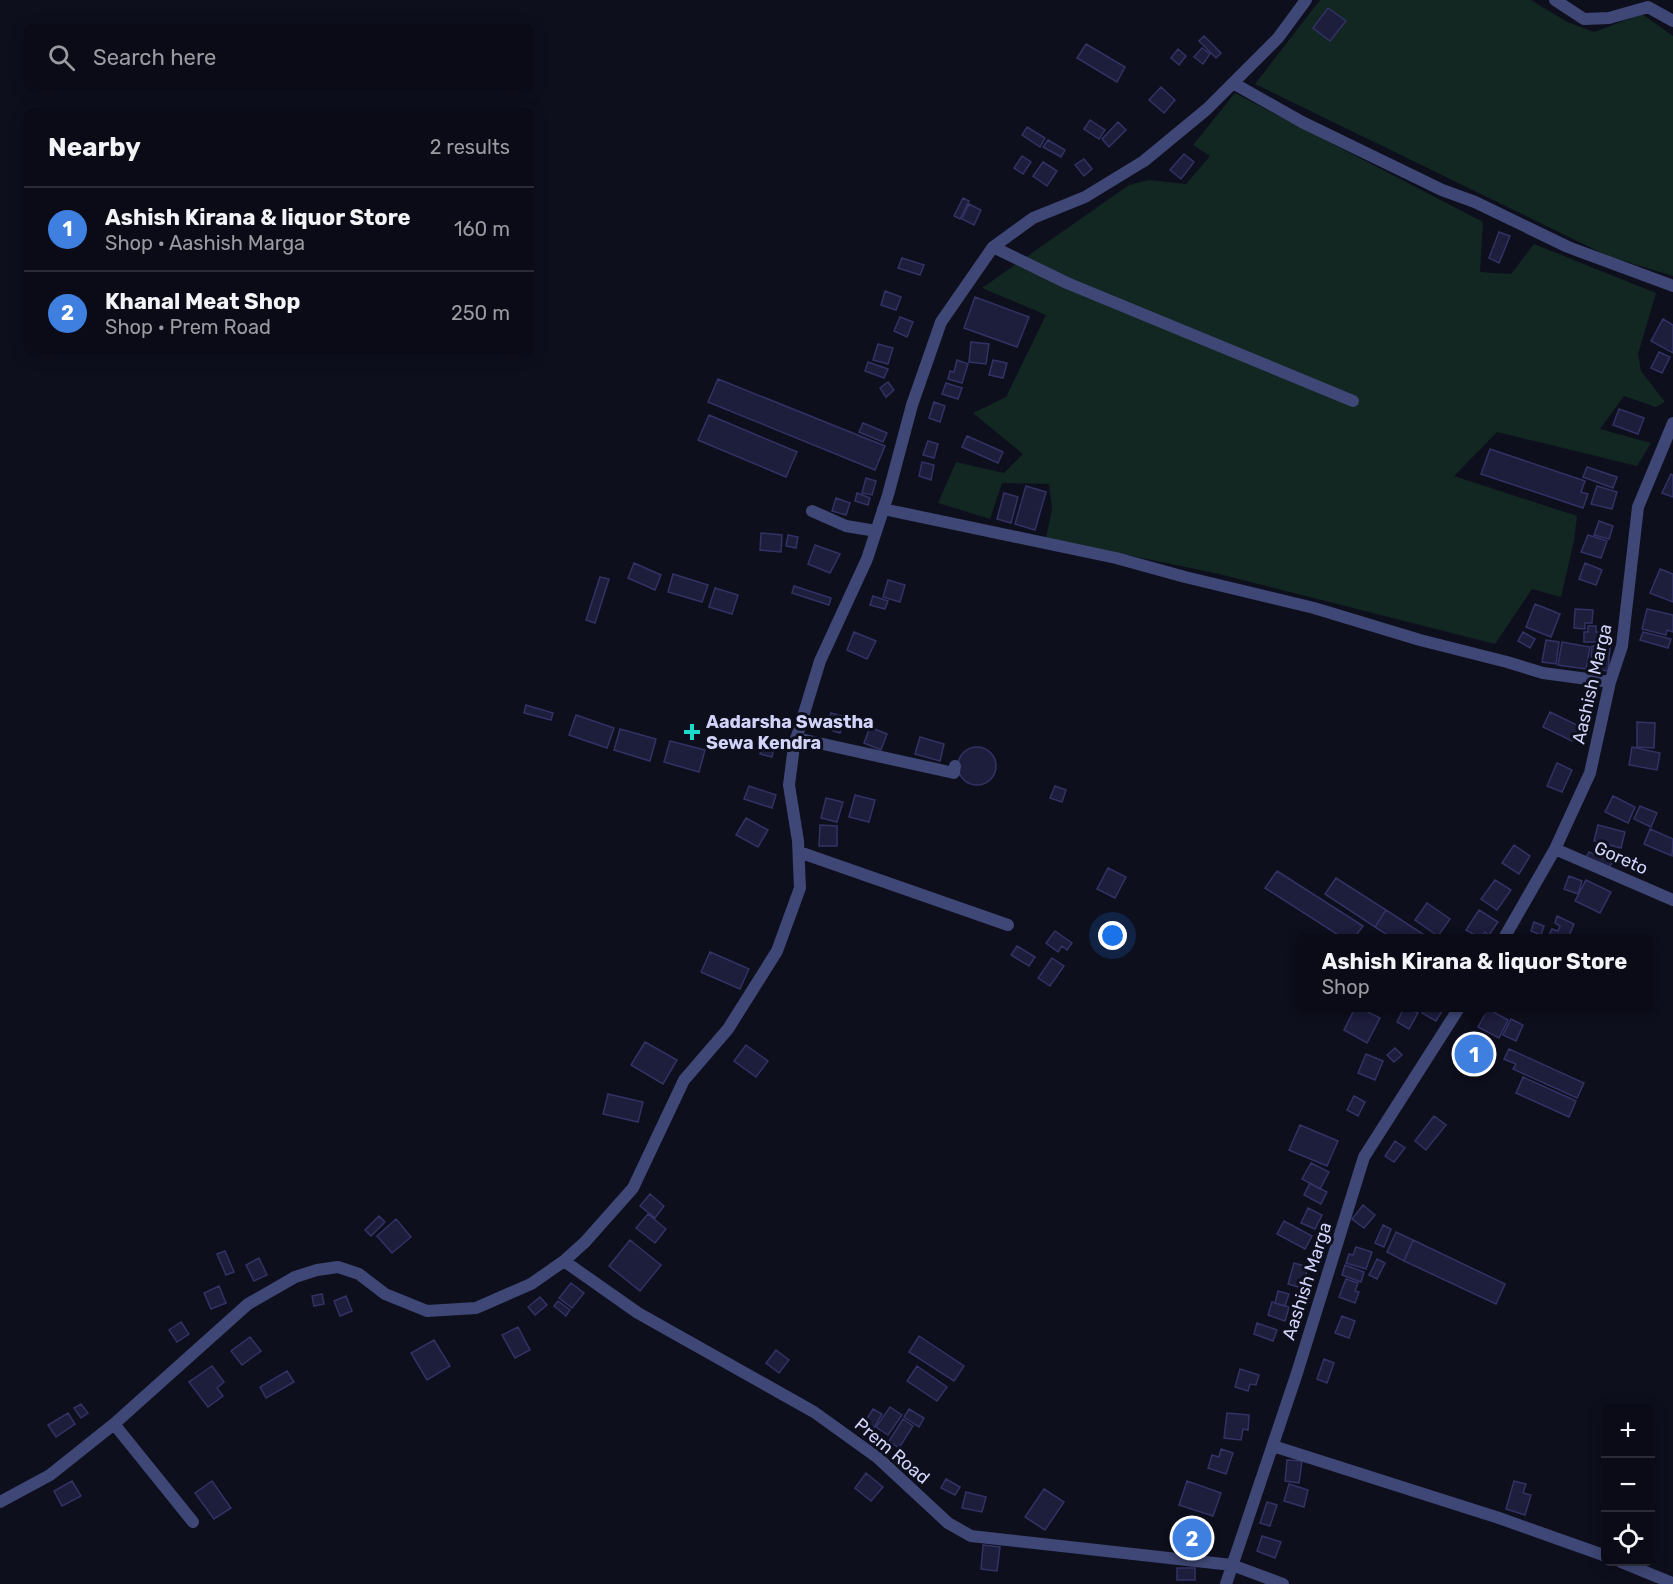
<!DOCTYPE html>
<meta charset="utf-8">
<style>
:root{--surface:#0a0b16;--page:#13141f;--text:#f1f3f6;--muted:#999ba1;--line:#2a2b35;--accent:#1a73e8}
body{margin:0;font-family:Rubik,sans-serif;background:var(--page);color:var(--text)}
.controls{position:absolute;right:18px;bottom:18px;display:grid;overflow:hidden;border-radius:9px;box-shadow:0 3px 15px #0003}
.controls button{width:54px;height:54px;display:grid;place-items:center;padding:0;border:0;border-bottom:2px solid var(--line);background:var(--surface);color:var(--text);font:30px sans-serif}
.you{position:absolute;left:1113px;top:936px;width:21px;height:21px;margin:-15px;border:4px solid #fff;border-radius:50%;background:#1a73e8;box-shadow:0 0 0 9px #1a73e833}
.badge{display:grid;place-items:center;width:39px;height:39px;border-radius:50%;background:var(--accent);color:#fff;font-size:20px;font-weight:700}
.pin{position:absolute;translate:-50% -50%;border:3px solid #fff;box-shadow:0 2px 6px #0006}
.popup{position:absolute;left:1296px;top:934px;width:357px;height:78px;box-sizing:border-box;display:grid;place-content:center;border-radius:9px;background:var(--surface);filter:drop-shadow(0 2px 4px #0005);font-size:20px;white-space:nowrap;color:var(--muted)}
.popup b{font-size:22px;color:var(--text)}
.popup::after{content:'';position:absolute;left:50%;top:100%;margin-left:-12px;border:12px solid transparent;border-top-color:var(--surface)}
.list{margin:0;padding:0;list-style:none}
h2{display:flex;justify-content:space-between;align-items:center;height:78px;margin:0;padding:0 24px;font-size:26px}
h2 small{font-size:20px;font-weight:400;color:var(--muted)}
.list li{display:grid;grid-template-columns:39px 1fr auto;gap:18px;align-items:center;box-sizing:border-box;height:84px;padding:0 24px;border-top:2px solid var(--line)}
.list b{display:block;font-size:22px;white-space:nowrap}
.list p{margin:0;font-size:20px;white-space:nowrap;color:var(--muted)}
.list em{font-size:20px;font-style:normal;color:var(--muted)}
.icon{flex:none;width:33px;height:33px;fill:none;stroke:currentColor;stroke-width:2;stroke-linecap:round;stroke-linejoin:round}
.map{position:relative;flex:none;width:1673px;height:1584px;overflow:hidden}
.search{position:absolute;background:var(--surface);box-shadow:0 3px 15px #0003;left:24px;top:24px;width:510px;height:66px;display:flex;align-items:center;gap:15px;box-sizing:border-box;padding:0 21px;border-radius:9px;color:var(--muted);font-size:22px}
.panel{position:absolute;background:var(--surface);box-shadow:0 3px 15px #0003;left:24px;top:108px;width:510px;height:246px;border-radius:9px}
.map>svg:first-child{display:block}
.green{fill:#122622}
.building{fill:#1d1d3c;stroke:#323265;stroke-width:1.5}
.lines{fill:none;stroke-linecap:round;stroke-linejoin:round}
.street{stroke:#3f4776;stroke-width:12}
.poi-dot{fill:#1cdaca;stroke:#0e0f1d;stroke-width:2}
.labels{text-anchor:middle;stroke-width:6;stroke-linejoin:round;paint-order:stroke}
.street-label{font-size:18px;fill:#d1d3f9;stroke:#0e0f1d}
.poi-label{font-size:18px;font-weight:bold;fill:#d1d3f9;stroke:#0e0f1d;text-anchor:start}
</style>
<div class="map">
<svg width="1673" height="1584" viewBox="0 0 1673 1584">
<rect width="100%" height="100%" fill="#0e0f1d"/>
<path class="green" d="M1320 0H1531L1567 22 1594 32 1642 14 1673 36V276L1608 256 1255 84Z
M1235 93 1483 222 1480 272 1511 274 1534 244 1656 293 1638 354 1641 371 1665 402 1656 407 1624 396 1600 429 1651 443 1637 466 1497 432 1454 476 1577 516 1574 541 1561 597 1532 589 1495 644 1219 574 1046 538 1052 509 1049 484 1002 483 990 519 938 503 956 462 1004 473 1023 454 973 413 1006 397 1046 315 982 288 1129 185 1149 180 1186 184 1210 156 1193 145Z"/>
<path class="building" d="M1328 8 1346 21 1330 41 1313 28Z
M1204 36 1221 53 1216 58 1199 41Z
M1086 44 1125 67 1117 82 1077 58Z
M1202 48 1210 54 1203 64 1194 57Z
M1178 49 1186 56 1179 65 1171 58Z
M1161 87 1175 100 1164 113 1149 100Z
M1090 120 1105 130 1099 139 1084 129Z
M1118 122 1126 130 1109 147 1102 139Z
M1027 127 1045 138 1040 147 1022 135Z
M1048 140 1065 150 1061 157 1043 147Z
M1184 154 1194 162 1181 179 1170 170Z
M1022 156 1031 162 1023 174 1014 168Z
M1084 159 1092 169 1084 176 1075 165Z
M1043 162 1057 171 1047 186 1033 176Z
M963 198 969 201 960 219 954 216Z
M969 204 981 210 974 225 962 219Z
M1499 232 1510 236 1499 263 1489 258Z
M902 258 924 265 920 275 898 268Z
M885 291 901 297 896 310 881 305Z
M975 297 1029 317 1017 347 964 328Z
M900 317 913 322 907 337 894 331Z
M1663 319 1673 325V353L1651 341Z
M971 342 989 344 986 364 969 362Z
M878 344 893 348 888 364 873 360Z
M1659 352 1670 357 1662 373 1651 368Z
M957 360 968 364 962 383 948 379 950 371 954 372Z
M993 360 1007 363 1003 378 989 375Z
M868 362 888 369 884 378 865 371Z
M718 379 885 446 875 470 708 402Z
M888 382 894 390 886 397 880 388Z
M946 383 962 388 958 399 942 394Z
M934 402 945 406 940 422 929 418Z
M1619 409 1644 418 1638 434 1613 425Z
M709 415 797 452 786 477 698 440Z
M863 423 887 433 883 442 859 432Z
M967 436 1003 452 998 463 962 447Z
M928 441 938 444 934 458 923 455Z
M1490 449 1585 481 1581 492 1588 494 1583 508 1481 474Z
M922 462 934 465 931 480 919 476Z
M1587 467 1617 477 1613 488 1583 477Z
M1671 474 1673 475V497L1662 493Z
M866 478 876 481 872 495 862 493Z
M1026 486 1046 492 1035 530 1015 524Z
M1597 486 1617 492 1612 509 1591 504Z
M857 493 870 498 868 505 855 501Z
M1004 493 1018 497 1011 523 997 519Z
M836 498 850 503 846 515 832 511Z
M1599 521 1613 526 1609 539 1594 535Z
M761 533 782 535 781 552 760 550Z
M788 535 798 537 796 548 786 546Z
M1588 535 1607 541 1601 558 1581 552Z
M815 545 840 554 830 573 808 564Z
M634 563 661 575 655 590 628 578Z
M1585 563 1602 570 1596 585 1579 579Z
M1660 569 1673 574V602L1650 593Z
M673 574 708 585 702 602 668 592Z
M600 577 609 579 595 623 586 620Z
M888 580 905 585 900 602 883 597Z
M794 586 831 598 829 605 792 593Z
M715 588 738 595 732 614 709 607Z
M873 596 888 601 885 609 870 605Z
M1535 604 1560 614 1551 637 1526 627Z
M1575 609 1593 610 1592 623H1585V629L1574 628Z
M1647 609 1673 615V632L1667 630 1666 635 1642 629Z
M1588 626H1596V632H1602V642H1584V632H1588Z
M854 632 876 641 867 659 847 650Z
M1523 632 1535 639 1530 648 1518 641Z
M1643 632 1671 639 1668 648 1640 640Z
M1546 640 1559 642 1556 664 1542 662Z
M1562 642 1590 647 1586 669 1558 665Z
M1592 646 1610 647 1608 671 1590 669Z
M526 705 553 713 551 720 524 713Z
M1550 712 1579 726 1572 741 1543 727Z
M831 713 845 717 840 733 827 729Z
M576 715 614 728 607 748 569 735Z
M1637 722 1655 723 1654 748 1637 747Z
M870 727 887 734 881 750 864 743Z
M620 729 656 739 650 761 614 750Z
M920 737 944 744 940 761 915 754Z
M670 741 705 750 699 772 664 762Z
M763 744 774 747 772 757 760 754Z
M1632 747 1660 753 1657 770 1629 765Z
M958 766a19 19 0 1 1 38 0a19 19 0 1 1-38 0Z
M1557 763 1572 770 1562 792 1547 786Z
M749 786 776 795 772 808 744 799Z
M1055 786 1066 790 1062 802 1050 798Z
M855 795 875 800 869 822 849 817Z
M1613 796 1635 807 1628 823 1605 812Z
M826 798 843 802 837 822 821 818Z
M1640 806 1657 813 1651 827 1634 819Z
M746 818 768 830 758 847 736 835Z
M820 825 837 826V846H819Z
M1598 825 1625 832 1621 848 1594 841Z
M1650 829 1673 839 1672 856 1644 844Z
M1597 844 1619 853 1615 863 1593 854Z
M1514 845 1530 856 1519 874 1502 863Z
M1589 852 1612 862 1608 871 1584 861Z
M1108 868 1126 877 1115 898 1097 889Z
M1277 871 1363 926 1354 938H1343L1265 888Z
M1569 876 1582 881 1578 894 1564 889Z
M1336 878 1386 910 1375 927 1325 894Z
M1495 880 1511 890 1497 910 1481 899Z
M1586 880 1611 892 1600 913 1575 901Z
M1427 903 1450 919 1438 936 1415 920Z
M1386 910 1429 938H1392L1375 927Z
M1479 910 1498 922 1489 935 1485 932 1480 938 1466 930Z
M1557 916 1574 924 1568 938 1548 937 1552 929 1558 931 1560 926 1555 923Z
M1534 922 1544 926 1541 935 1531 931Z
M1055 931 1072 943 1067 950 1062 946 1058 952 1046 943Z
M1017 946 1035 957 1029 966 1011 955Z
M710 952 749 969 740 989 701 972Z
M1052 958 1064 966 1050 986 1038 978Z
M1355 1008H1360L1380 1018 1367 1043 1344 1030Z
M1404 1008 1418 1013 1409 1029 1397 1022Z
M1425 1008H1444L1436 1021 1422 1013Z
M1488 1009 1508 1020 1499 1038 1478 1027Z
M1511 1019 1523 1025 1516 1041 1503 1035Z
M1464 1034 1495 1049 1484 1073 1453 1058Z
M645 1042 677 1060 663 1084 631 1065Z
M746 1045 768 1061 756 1077 734 1061Z
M1395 1048 1402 1055 1394 1062 1387 1055Z
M1509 1049 1584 1083 1577 1098 1513 1069 1516 1064 1504 1059Z
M1366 1054 1383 1061 1375 1080 1358 1073Z
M1523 1077 1576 1101 1569 1117 1516 1093Z
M608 1094 643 1102 638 1122 603 1114Z
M1354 1096 1365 1102 1358 1116 1347 1110Z
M1434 1116 1446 1125 1426 1150 1415 1141Z
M1300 1125 1338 1141 1327 1166 1289 1150Z
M1395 1141 1405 1148 1394 1162 1385 1156Z
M1311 1163 1329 1172 1320 1189 1302 1179Z
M1310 1183 1327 1192 1321 1204 1304 1195Z
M650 1194 664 1206 655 1218 640 1206Z
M1363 1205 1375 1215 1364 1228 1352 1219Z
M1308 1208 1322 1215 1315 1229 1301 1223Z
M648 1214 666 1229 655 1243 636 1228Z
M379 1216 385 1222 371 1236 365 1230Z
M396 1219 411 1237 392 1253 377 1236Z
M1284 1221 1312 1236 1305 1249 1277 1234Z
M1383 1225 1391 1229 1384 1247 1375 1243Z
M1396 1232 1413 1240 1404 1261 1387 1252Z
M630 1240 661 1265 640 1291 609 1266Z
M1413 1240 1505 1284 1496 1304 1404 1261Z
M1356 1247 1372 1252 1366 1269 1346 1263 1349 1254 1353 1255Z
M225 1251 234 1272 226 1275 217 1254Z
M259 1258 267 1275 254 1281 246 1265Z
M1377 1259 1385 1263 1377 1279 1369 1275Z
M1294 1263 1308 1267 1302 1288 1288 1284Z
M1345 1265 1364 1272 1361 1282 1342 1275Z
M1346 1279 1358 1283 1355 1291 1359 1292 1355 1303 1339 1297Z
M571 1283 584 1293 572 1308 559 1298Z
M219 1286 226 1303 211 1309 204 1293Z
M1278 1291 1289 1294 1285 1306 1275 1303Z
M322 1294 324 1304 314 1306 312 1296Z
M346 1296 352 1311 340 1316 334 1301Z
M540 1297 547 1305 535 1315 528 1307Z
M558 1301 570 1310 566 1316 554 1306Z
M1272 1302 1289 1307 1285 1321 1268 1315Z
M1342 1316 1355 1321 1349 1338 1335 1333Z
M181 1322 189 1334 177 1342 169 1330Z
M1257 1323 1277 1330 1273 1341 1254 1334Z
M518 1327 530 1350 515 1358 502 1335Z
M919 1336 964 1366 954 1381 909 1352Z
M250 1337 261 1351 242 1365 231 1351Z
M434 1340 450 1366 427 1380 411 1353Z
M776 1350 789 1360 779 1373 766 1363Z
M1324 1359 1334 1363 1327 1383 1317 1379Z
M212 1366 224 1382 217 1388 223 1396 208 1407 189 1382Z
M917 1366 947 1387 937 1401 907 1381Z
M1240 1369 1259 1375 1256 1385 1250 1384 1248 1391 1235 1387Z
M287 1371 294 1382 266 1398 260 1387Z
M81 1404 88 1413 81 1418 74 1408Z
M890 1407 902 1415 888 1435 876 1427Z
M873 1409 882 1414 872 1431 863 1425Z
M909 1409 924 1418 919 1427 904 1417Z
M68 1413 75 1424 56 1437 48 1425Z
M1227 1413 1249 1415 1248 1430 1243 1429 1241 1440 1224 1438Z
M903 1419 913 1426 899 1448 889 1441Z
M1221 1449 1233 1453 1226 1474 1208 1468 1212 1455 1219 1457Z
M1287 1460 1302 1461 1299 1483 1285 1481Z
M866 1473 883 1487 871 1501 855 1488Z
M946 1479 960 1487 955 1495 941 1488Z
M72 1481 81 1496 62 1506 54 1491Z
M212 1481 231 1508 214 1519 195 1493Z
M1187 1481 1221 1493 1213 1516 1179 1505Z
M1514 1481 1526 1484 1523 1493 1531 1495 1525 1515 1506 1509Z
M1289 1484 1308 1490 1304 1507 1284 1501Z
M1044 1489 1064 1502 1045 1530 1025 1517Z
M966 1492 986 1497 982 1512 962 1508Z
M1267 1502 1277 1505 1270 1526 1260 1523Z
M1179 1528 1208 1535 1205 1549 1176 1542Z
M1262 1536 1281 1542 1275 1558 1257 1551Z
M983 1545 1000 1547 997 1571 981 1569Z
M1177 1568H1195V1580H1177Z"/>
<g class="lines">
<path class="street" d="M1555 0 1584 19 1609 18 1648 7 1673 21
M1233 83 1302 122 1442 190 1475 202 1568 247 1673 286
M993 247 1067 283 1353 401
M883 509 1116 558 1185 577 1314 608 1420 640 1507 662 1543 673 1610 682
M812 511 846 526 876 531
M796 738 954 773 955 766
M1555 849 1673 900
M799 852 1008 925
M1504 938 1555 849 1590 773 1610 682 1622 646 1638 507 1673 423
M564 1261 638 1313 814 1412 878 1458 948 1523 971 1536 1232 1565 1283 1584
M114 1424 193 1522
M1273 1446 1499 1518 1606 1556
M0 1502 50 1475 114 1424 248 1304 295 1277 317 1270 338 1267 359 1274 385 1294 427 1311 476 1308 531 1284 564 1261 585 1242 633 1188 684 1080 728 1029 777 951 800 888 798 841 789 785 794 746 820 661 867 559 888 495 912 405 941 322 993 247 1033 218 1085 197 1144 161 1207 109 1278 38 1306 0
M1621 1562 1670 1582
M1226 1584 1297 1373 1364 1157 1459 1008"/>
</g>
<path class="poi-dot" d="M689 723h6v6h6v6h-6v6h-6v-6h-6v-6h6z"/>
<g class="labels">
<g class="street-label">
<text transform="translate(1592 684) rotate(-77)" y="6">Aashish Marga</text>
<text transform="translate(1621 858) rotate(24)" y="6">Goreto</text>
<text transform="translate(1307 1281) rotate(-72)" y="6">Aashish Marga</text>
<text transform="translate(892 1451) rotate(40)" y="6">Prem Road</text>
</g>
<g class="poi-label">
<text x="706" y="728">Aadarsha Swastha<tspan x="706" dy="21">Sewa Kendra</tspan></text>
</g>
</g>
</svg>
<div class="controls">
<button>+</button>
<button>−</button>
<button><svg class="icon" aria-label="locate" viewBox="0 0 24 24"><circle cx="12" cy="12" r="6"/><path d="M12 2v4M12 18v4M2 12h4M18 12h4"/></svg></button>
</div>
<div class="you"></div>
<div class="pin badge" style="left:1474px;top:1054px;background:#3f7fe0">1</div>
<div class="popup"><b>Ashish Kirana &amp; liquor Store</b>Shop</div>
<div class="pin badge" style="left:1192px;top:1538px;background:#3f7fe0">2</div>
<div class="search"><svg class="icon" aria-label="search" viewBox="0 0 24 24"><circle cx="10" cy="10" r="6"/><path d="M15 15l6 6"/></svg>Search here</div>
<section class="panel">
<h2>Nearby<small>2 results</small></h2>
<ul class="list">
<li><span class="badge" style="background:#3f7fe0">1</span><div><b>Ashish Kirana &amp; liquor Store</b><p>Shop · Aashish Marga</p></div><em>160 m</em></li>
<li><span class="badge" style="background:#3f7fe0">2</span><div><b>Khanal Meat Shop</b><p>Shop · Prem Road</p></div><em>250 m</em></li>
</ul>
</section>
</div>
